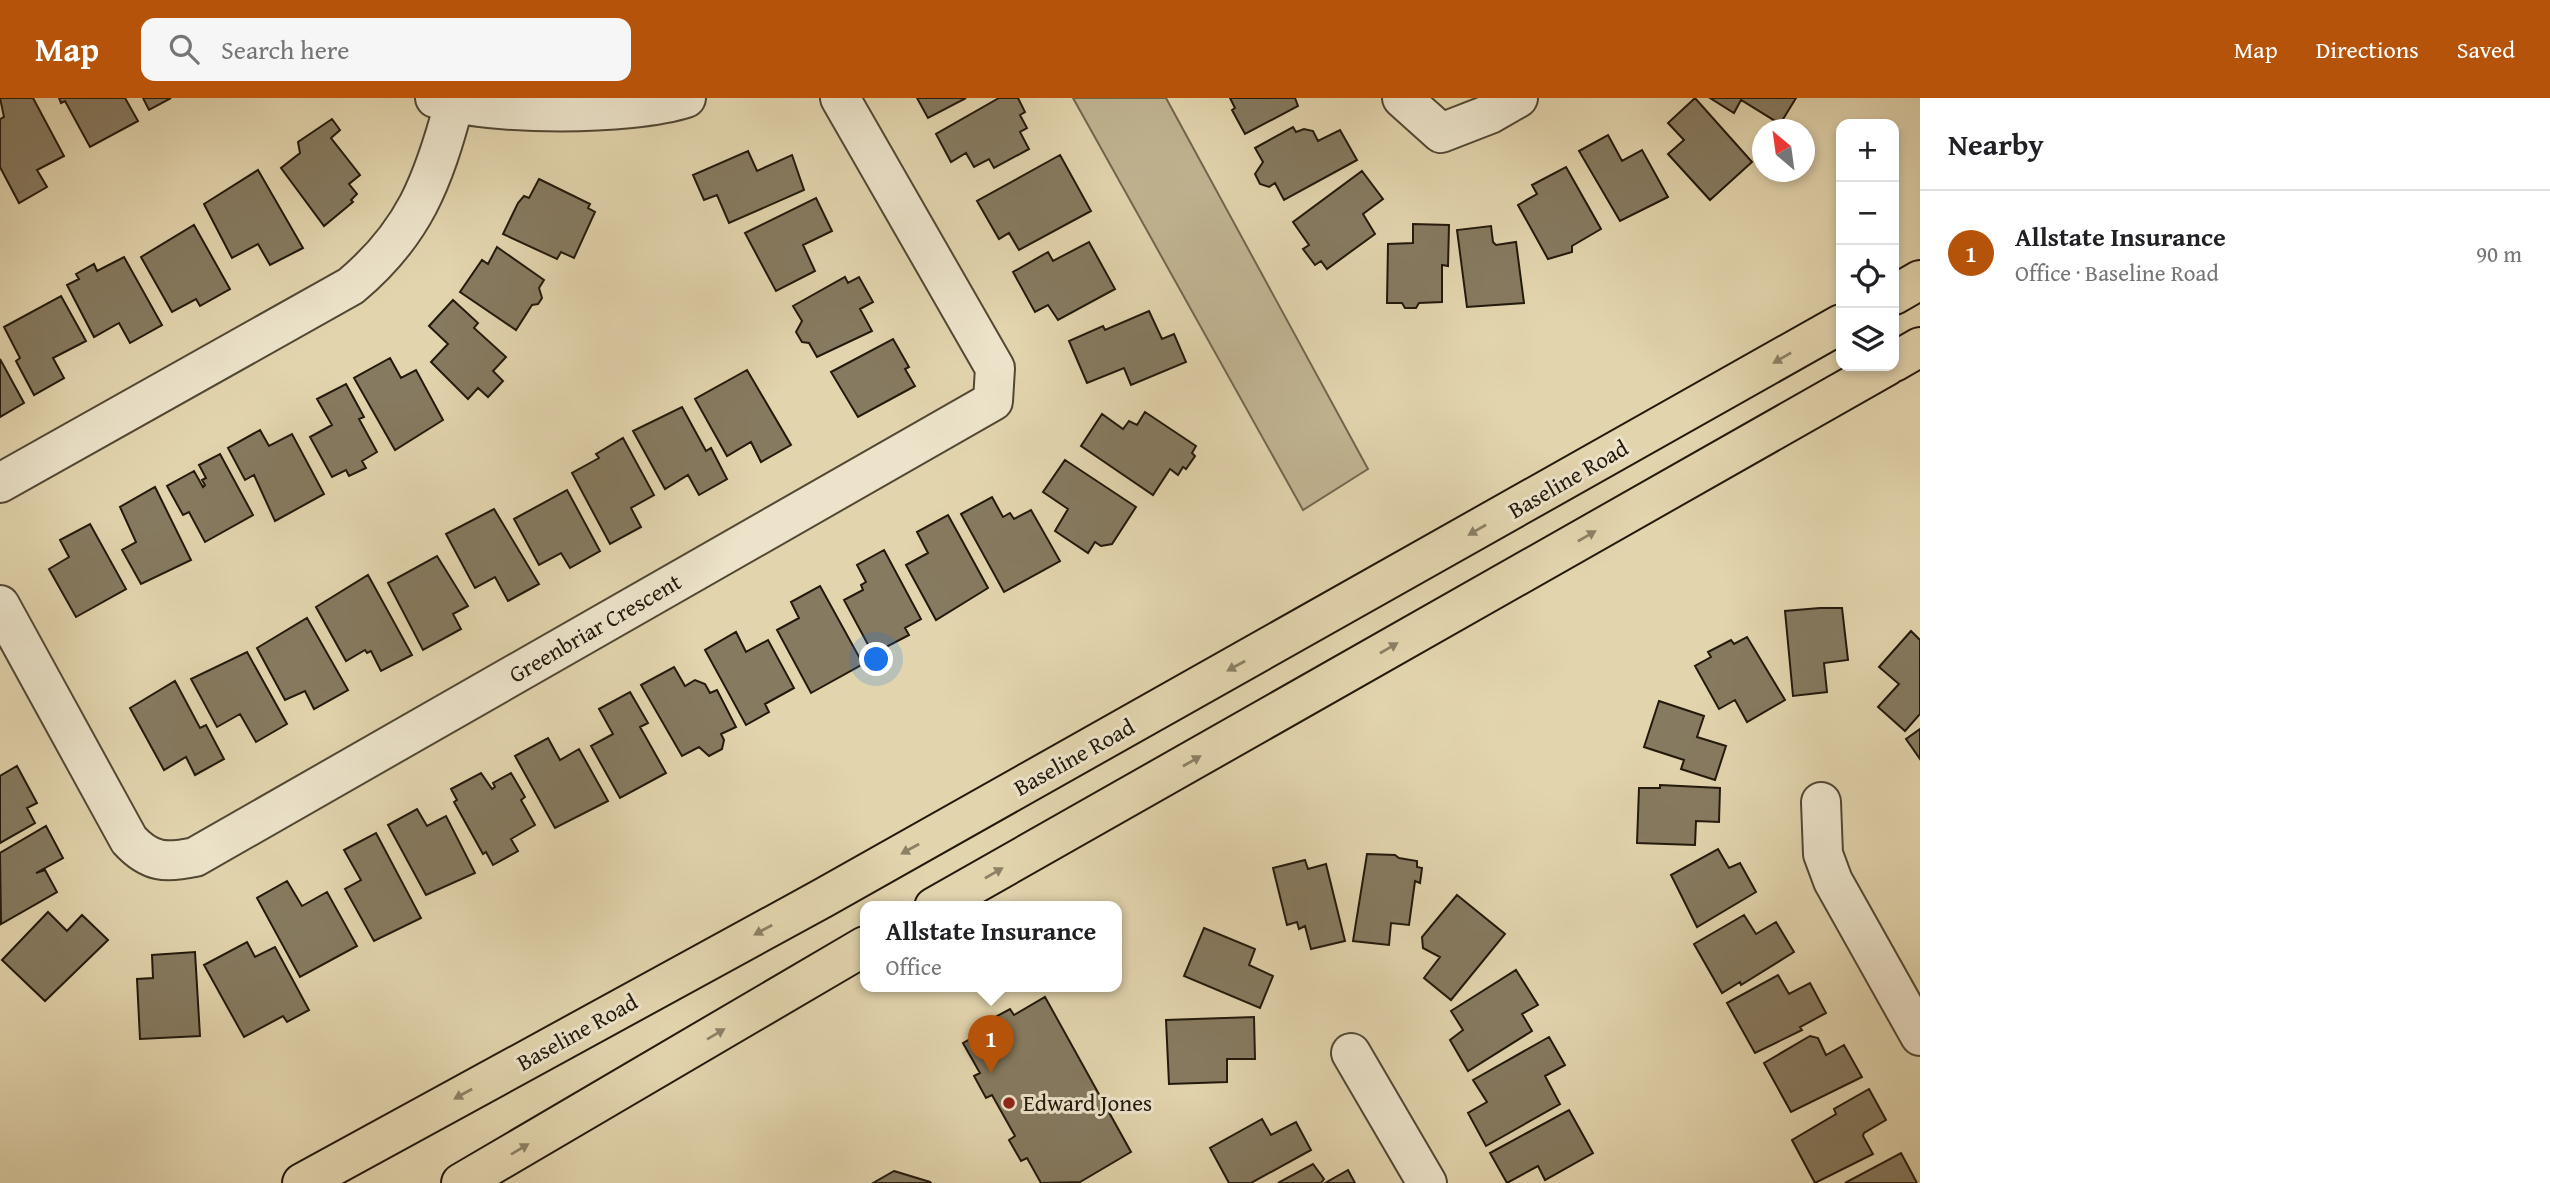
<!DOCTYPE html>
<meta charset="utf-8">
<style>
:root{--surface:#fff;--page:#f6f6f6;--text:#202124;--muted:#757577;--line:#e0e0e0;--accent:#b45309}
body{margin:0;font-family:"Gentium Book Plus",serif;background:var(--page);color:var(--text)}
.controls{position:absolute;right:21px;top:21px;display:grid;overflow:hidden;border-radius:14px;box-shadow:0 4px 10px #0003}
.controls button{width:63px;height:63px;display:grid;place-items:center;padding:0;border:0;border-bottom:2px solid var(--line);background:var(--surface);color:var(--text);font:35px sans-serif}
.compass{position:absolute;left:1752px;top:21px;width:63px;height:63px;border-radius:50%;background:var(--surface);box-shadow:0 4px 10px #0003;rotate:331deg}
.you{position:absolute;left:877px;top:562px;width:24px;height:24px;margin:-18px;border:5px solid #fff;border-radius:50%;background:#1a73e8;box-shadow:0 0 0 10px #1a73e833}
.badge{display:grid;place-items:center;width:46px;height:46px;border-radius:50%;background:var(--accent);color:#fff;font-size:23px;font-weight:700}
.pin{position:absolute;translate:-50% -58px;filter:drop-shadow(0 2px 4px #0008)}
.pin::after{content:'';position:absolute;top:37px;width:24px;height:21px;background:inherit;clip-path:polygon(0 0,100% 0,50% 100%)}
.popup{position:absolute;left:860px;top:803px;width:262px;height:91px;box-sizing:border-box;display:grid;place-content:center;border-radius:14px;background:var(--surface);filter:drop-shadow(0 2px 5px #0005);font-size:23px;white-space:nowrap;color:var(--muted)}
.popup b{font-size:26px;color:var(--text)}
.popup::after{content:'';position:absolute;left:50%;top:100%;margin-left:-14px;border:14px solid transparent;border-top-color:var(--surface)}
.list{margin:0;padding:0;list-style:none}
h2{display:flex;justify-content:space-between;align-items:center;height:91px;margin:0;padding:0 28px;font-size:30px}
h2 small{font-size:23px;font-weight:400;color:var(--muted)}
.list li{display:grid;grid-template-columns:46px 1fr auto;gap:21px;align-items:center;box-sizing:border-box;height:126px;padding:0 28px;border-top:2px solid var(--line)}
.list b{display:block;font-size:26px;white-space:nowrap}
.list p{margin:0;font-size:23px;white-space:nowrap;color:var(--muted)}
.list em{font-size:23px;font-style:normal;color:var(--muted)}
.icon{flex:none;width:38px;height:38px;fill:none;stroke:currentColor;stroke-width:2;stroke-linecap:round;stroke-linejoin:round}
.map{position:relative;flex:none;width:1920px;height:1085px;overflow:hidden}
header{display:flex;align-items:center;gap:42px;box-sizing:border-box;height:98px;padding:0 35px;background:var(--accent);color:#fff}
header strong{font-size:33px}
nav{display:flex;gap:38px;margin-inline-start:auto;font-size:24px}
.search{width:490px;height:63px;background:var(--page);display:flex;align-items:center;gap:18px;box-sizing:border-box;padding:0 24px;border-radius:14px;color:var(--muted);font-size:26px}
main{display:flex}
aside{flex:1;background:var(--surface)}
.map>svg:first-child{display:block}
.green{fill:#c1b492;stroke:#72664f;stroke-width:2}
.building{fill:#867a60;stroke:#22190c;stroke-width:2}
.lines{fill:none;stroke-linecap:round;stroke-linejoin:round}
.minor-casing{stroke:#524834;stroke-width:42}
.major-casing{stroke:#22190c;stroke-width:42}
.minor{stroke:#ece3ca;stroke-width:38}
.major{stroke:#e2d4ad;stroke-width:38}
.oneway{fill:#8c8065}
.poi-dot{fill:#8f2418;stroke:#ece3ca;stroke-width:2.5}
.labels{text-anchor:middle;stroke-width:6;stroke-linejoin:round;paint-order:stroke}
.street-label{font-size:23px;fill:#22190c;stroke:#ece3ca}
.poi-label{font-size:23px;fill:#22190c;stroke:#ece3ca;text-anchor:start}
</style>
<header>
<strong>Map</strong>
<div class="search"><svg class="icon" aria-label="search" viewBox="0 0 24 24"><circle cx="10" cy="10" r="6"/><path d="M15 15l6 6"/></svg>Search here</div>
<nav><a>Map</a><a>Directions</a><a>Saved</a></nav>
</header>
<main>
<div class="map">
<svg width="1920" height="1085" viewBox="0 0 1920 1085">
<rect width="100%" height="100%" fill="#e2d4ad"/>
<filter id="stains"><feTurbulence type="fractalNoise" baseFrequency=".00286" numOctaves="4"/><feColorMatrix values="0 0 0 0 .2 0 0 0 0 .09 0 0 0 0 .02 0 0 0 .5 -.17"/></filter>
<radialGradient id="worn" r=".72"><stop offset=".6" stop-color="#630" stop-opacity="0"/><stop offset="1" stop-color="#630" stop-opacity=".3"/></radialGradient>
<path class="green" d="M1073 0H1166L1368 371 1303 412Z"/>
<path class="building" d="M0 0H33L64 58 37 72 47 89 19 105 0 69V21L4 19Z
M59 0H125L138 23 90 49 65 3 61 5Z
M143 0H171L149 12Z
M917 0H966L928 20Z
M999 0H1018L1025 14 1020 17 1027 30 1020 34 1029 51 994 70 989 61 974 69 966 55 951 64 936 36Z
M1230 0H1295L1298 8 1245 36 1232 12 1235 10Z
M1695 0 1752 64 1710 102 1668 56 1684 42 1668 25Z
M1710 0H1796L1780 26 1741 2 1734 15Z
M332 21 340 32 331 40 360 77 349 86 357 96 351 102 353 104 324 128 281 70 300 55 298 44Z
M1293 29 1296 34 1304 31 1313 33 1318 43 1340 32 1357 62 1284 102 1275 85 1269 89 1260 86 1255 76 1263 64 1255 50Z
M1608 37 1622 63 1642 52 1668 99 1620 123 1579 53Z
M748 53 757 73 792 57 804 92 729 125 717 97 704 102 693 77Z
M1060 57 1091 113 1019 152 1009 135 999 141 977 103Z
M1566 69 1601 131 1572 148V154L1548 161 1518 107 1537 96 1532 87Z
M258 72 303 150 270 167 258 146 232 160 204 106Z
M1362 73 1383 101 1363 116 1375 136 1327 171 1321 163 1315 167 1303 151 1309 147 1293 124Z
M539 81 590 106 588 110 595 114 574 160 561 154 557 161 503 136 518 105 524 98 529 100Z
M816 100 832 133 803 147 815 173 776 193 745 135Z
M1413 126 1449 127 1448 168 1442 167V204L1419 205 1416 210H1405L1402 205H1387L1388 146 1413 145Z
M194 127 230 191 200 208 196 201 172 214 141 159Z
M1491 128 1493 144 1496 147 1516 144 1524 205 1467 209 1457 132Z
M1089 144 1115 191 1058 222 1048 207 1035 214 1013 174 1048 154 1053 163Z
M497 149 544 182 539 190 542 200 538 206 532 207 516 232 460 194 482 162 488 166Z
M124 159 162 227 130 245 119 225 94 239 67 187 79 181 76 176 94 166 97 173Z
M845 179 848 185 859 179 873 204 860 211 872 233 817 259 809 245 802 244 796 234 802 223 793 208Z
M61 198 86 243 53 260 64 280 34 297 16 263 20 260 4 229Z
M453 202 478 225 474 230 506 259 493 273 503 283 488 299 478 290 468 301 431 264 448 246 429 228Z
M1149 213 1162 241 1174 236 1186 264 1131 287 1124 270 1087 285 1069 243 1103 228 1105 232Z
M893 241 909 269 905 271 915 288 858 319 831 274Z
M390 260 401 280 416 272 443 322 395 352 354 280Z
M0 261 24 305 0 319Z
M747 272 791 347 761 364 751 344 727 358 695 301Z
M346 286 364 319 359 321 377 354 362 363 366 370 349 378 346 372 332 379 310 339 332 327 317 301Z
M682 309 706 353 711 350 727 381 699 397 688 377 665 391 633 333Z
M1145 314 1196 348 1192 355 1195 358 1186 371 1183 369 1178 377 1170 371 1153 397 1081 348 1102 316 1123 331 1129 323 1137 327Z
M260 332 269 348 292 336 324 396 275 423 254 377 245 382 228 350Z
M623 340 654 397 631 410 641 429 610 446 572 375 599 360 596 356Z
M220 356 253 417 205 444 189 414 183 417 167 388 194 373 203 389 205 387 202 382 206 380 199 367Z
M1065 362 1136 409 1112 446 1101 448 1095 444 1088 455 1055 433 1068 411 1043 394Z
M155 389 191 462 141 486 122 452 136 444 120 409Z
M567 392 600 453 570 470 561 455 539 467 514 421Z
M992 399 1003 419 1010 415 1014 421 1031 412 1060 463 1004 494 961 416Z
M494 411 539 486 508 503 495 479 475 490 446 436Z
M948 417 988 490 936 522 906 467 928 455 917 434Z
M90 426 126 491 76 519 49 471 69 459 60 442Z
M884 452 921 521 905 530 909 537 873 556 844 502 863 492 861 487 866 484 857 467Z
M437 458 468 508 453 516 461 531 423 552 388 485Z
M368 477 412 557 381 573 371 553 367 555 365 552 346 563 316 509Z
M820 488 863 566 811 595 777 532 799 520 791 504Z
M1820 510H1842L1848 562 1824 565 1827 594 1793 598 1785 513Z
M307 520 348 592 314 611 305 593 285 602 257 550Z
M1911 533 1920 542V616L1905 633 1878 609 1899 586 1879 569Z
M736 534 746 554 768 542 794 590 765 606 769 614 746 627 705 552Z
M1747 539 1785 602 1747 624 1735 602 1719 611 1695 568 1711 559 1708 554 1731 542 1734 546Z
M247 554 287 626 256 644 240 616 217 629 191 581Z
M674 569 685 588 695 582 705 586 710 595 717 592 736 629 721 636 724 642 722 651 709 658 699 649 682 658 641 587Z
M175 583 200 630 206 627 224 661 195 677 186 659 164 672 130 610Z
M630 594 648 625 640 629 666 675 620 700 591 648 613 636 599 611Z
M1659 603 1704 618 1697 639 1726 648 1715 682 1681 671 1684 662 1644 649Z
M1920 631V661L1906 641Z
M548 640 560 662 579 651 608 703 555 730 515 658Z
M17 668 37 705 27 710 35 725 0 745V678Z
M481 675 492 691 495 689 493 685 511 675 525 699 521 702 535 727 511 741 518 753 493 767 486 754 483 756 454 704 457 702 451 691Z
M1660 687 1720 690 1719 724 1696 723 1695 747 1637 745 1639 690H1660Z
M417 711 427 728 446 718 475 775 426 797 388 727Z
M46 728 63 760 36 775 45 772 57 794 1 826 0 755Z
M376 735 421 820 374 843 345 791 361 782 344 752Z
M1718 751 1729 770 1740 765 1756 794 1697 829 1671 777Z
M1367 756 1395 757 1399 760 1417 763V769L1422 770 1420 785 1415 783 1409 827 1391 825 1389 847 1353 843Z
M1305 762 1308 771 1326 766 1345 843 1311 851 1305 828 1299 831 1297 824 1287 827 1273 770Z
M287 783 302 808 327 794 357 848 300 879 257 800Z
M1457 797 1505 836 1451 902 1424 880 1440 859 1423 850 1422 839Z
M48 814 67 833 82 817 108 842 45 903 2 862Z
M1744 817 1756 836 1776 824 1794 854 1741 887 1740 884 1722 895 1694 846Z
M1204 830 1255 851 1249 867 1273 878 1260 910 1184 878Z
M247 844 255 859 275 849 309 912 287 924 283 918 244 939 204 867Z
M195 854 200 938 140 941 137 881 153 880 152 857Z
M1516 872 1538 907 1522 916 1532 933 1468 973 1450 942 1463 932 1451 913Z
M1778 877 1789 896 1810 885 1826 915 1800 929 1802 932 1755 955 1727 905Z
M1045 899 1131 1054 1080 1084 1041 1085 1027 1060 1021 1063 1009 1042 1015 1038 992 997 986 1000 974 978 980 975 963 945 991 929 988 923 1010 911 1014 917Z
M1254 919 1255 961H1227V984L1169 986 1166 922Z
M1810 938 1818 940 1826 957 1844 947 1862 979 1791 1014 1764 965Z
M1549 939 1565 967 1545 978 1560 1006 1486 1048 1468 1015 1487 1004 1473 982Z
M1869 991 1886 1022 1864 1035 1863 1038 1873 1056 1815 1085 1792 1042 1836 1016 1834 1011Z
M1569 1012 1593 1055 1545 1082 1538 1068 1507 1085 1490 1055Z
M1262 1021 1271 1037 1296 1024 1311 1052 1251 1085H1229L1210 1050Z
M1901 1055 1917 1085H1845Z
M1313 1066 1324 1081 1321 1085H1278Z
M1348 1072 1355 1085H1325Z
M894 1073 930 1084 931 1085H873Z"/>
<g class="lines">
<g class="minor-casing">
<path id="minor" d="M435 0C490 18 630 18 686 0
M1402 0 1441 35 1490 16 1518 0
M0 385 351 188C414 135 433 84 454 6
M0 507 129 742C150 765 166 765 195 759L993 303 995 270 840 0
M1821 704 1823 756 1833 783 1920 938
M1351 955 1427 1085"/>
</g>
<g class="major-casing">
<path id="major" d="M1894 197 1920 182
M1894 264 1920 249
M934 809 1887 268
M302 1085 823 800 1841 226
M461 1085 865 848"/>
</g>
<use href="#minor" class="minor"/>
<use href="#major" class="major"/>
</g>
<defs><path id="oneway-solid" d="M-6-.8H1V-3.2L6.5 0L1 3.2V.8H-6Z" transform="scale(1.75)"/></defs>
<g class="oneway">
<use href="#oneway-solid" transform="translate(1782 260) rotate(150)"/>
<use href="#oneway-solid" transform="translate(1477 432) rotate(150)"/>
<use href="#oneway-solid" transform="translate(1587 438) rotate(-30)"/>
<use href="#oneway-solid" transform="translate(1389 550) rotate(-30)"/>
<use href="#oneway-solid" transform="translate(1236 568) rotate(151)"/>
<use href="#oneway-solid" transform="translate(1192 663) rotate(-30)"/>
<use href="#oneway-solid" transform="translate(910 751) rotate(151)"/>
<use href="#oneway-solid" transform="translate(994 775) rotate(-30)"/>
<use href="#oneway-solid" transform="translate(763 832) rotate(151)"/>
<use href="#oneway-solid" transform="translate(716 936) rotate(-31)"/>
<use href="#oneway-solid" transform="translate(463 996) rotate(151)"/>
<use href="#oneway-solid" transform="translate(520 1051) rotate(-31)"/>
</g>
<circle class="poi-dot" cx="1009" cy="1005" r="7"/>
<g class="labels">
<g class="street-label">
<text transform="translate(1568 381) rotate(-30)" y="8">Baseline Road</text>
<text transform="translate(595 530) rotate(-30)" y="8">Greenbriar Crescent</text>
<text transform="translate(1074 659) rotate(-29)" y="8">Baseline Road</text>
<text transform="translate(577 934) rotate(-29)" y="8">Baseline Road</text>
</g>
<g class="poi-label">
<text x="1023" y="1013">Edward Jones</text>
</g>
</g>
<rect width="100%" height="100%" filter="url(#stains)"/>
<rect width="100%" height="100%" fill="url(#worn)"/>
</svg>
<div class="controls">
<button>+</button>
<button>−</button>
<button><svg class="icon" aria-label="locate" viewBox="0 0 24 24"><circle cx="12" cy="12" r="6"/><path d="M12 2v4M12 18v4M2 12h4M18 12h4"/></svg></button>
<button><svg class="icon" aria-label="layers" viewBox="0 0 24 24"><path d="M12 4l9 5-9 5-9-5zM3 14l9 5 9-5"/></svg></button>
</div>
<svg class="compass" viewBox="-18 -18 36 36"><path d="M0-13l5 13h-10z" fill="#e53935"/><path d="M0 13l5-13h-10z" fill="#757577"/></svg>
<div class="you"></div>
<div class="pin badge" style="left:991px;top:975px">1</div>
<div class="popup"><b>Allstate Insurance</b>Office</div>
</div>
<aside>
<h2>Nearby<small></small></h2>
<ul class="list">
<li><span class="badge">1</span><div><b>Allstate Insurance</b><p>Office · Baseline Road</p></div><em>90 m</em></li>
</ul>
</aside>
</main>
